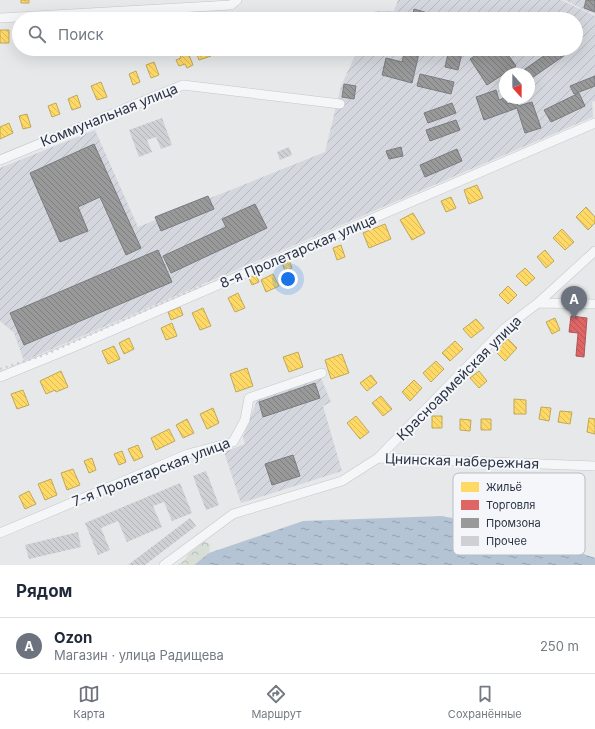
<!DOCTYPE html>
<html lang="ru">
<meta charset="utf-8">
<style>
:root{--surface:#fff;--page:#f2f2f3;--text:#1f2937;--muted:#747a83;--line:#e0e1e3;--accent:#6c737f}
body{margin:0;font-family:Inter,sans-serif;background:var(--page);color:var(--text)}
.compass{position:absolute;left:499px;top:68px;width:36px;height:36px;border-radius:50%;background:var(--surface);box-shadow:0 4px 16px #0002;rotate:159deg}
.you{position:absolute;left:288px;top:279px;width:14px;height:14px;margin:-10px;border:3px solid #fff;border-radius:50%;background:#1a73e8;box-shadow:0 0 0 6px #1a73e833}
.badge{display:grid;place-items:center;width:26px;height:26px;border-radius:50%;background:var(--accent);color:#fff;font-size:13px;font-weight:700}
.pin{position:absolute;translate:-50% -33px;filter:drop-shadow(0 1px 2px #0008)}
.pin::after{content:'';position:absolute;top:21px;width:14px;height:12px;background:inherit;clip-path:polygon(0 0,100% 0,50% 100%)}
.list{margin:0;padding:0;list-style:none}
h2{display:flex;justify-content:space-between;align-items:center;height:52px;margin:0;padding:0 16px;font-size:17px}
h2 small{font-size:13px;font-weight:400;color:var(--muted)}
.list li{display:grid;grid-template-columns:26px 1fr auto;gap:12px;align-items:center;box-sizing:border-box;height:56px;padding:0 16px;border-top:1px solid var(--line)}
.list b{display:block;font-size:15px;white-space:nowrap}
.list p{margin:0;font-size:13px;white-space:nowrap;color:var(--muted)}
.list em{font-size:13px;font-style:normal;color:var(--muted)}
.icon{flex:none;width:22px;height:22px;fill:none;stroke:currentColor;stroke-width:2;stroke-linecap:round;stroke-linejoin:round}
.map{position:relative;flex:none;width:595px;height:565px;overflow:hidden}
.search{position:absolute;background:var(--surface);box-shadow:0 4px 16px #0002;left:12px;right:12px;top:12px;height:44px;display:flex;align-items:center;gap:10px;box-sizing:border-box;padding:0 14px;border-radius:22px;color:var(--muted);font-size:15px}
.sheet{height:108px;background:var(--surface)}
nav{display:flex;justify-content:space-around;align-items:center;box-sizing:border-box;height:56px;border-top:1px solid var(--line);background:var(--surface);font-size:11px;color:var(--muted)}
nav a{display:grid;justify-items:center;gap:2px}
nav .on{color:var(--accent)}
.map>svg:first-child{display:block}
.industrial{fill:url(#industrial-furrows);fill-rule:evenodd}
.forest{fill:url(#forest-crowns)}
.water{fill:url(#water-ripples)}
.homes{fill:url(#homes-back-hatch);stroke:#bfa85c}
.shops{fill:url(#shops-back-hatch);stroke:#aa575c}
.industry{fill:url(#industry-back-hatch);stroke:#787b80}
.building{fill:url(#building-back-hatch)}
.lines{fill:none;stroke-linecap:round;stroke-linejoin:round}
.minor-casing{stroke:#c4c6c8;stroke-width:10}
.minor{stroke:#f5f6f7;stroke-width:9}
.rail{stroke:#cecfd2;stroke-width:2.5;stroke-dasharray:2 4;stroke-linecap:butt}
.labels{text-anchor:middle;stroke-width:4;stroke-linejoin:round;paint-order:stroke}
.street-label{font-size:14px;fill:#2b3445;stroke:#f4f6f9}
.key{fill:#f4f6f9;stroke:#b8bcc3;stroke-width:1}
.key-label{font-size:11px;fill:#2b3445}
</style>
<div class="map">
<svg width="595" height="565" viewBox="0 0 595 565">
<defs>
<pattern id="industrial-furrows" width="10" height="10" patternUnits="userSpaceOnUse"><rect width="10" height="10" fill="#d4d7dd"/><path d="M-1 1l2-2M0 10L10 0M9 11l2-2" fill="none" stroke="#b6b9bf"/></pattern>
<pattern id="forest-crowns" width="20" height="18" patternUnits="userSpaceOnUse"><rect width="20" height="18" fill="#d6ded6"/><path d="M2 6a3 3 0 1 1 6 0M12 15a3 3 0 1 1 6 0" fill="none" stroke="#b8bfb9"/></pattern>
<pattern id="water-ripples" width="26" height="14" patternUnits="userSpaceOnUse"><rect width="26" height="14" fill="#b4c4d5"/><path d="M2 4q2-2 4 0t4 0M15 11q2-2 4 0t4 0" fill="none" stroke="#93a0af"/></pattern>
<pattern id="homes-back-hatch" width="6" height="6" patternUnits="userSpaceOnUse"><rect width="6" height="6" fill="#ffd966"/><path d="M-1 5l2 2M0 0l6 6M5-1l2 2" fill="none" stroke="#dbbb5a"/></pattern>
<pattern id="shops-back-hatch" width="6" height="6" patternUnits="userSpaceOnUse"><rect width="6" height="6" fill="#e06666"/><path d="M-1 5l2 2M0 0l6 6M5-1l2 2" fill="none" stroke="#b65556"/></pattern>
<pattern id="industry-back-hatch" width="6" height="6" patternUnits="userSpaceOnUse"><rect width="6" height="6" fill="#999"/><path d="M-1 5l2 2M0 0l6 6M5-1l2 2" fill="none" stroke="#7d7e7f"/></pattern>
<pattern id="building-back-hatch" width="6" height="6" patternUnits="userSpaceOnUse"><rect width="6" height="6" fill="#ced0d3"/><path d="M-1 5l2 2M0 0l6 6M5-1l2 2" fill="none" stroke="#b1b3b6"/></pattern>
</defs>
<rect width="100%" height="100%" fill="#e6e8ea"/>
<path class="industrial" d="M398 0H561L595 16V101L592 102 593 117 24 361 14 333 0 321V168L95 130 138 227 325 152 341 86 358 49H576V19H371L375 11H394ZM505 74H529V98H505Z
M565 0H595V14L586 11Z
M321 378 331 402 323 406 342 471 241 503 224 452 245 444 243 437 257 400Z"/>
<path class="forest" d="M204 541 210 544 209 553 194 565H177L185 560 188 554Z"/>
<path class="water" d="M442 516 514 530 595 558V565H194L209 553 303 521Z"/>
<path class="homes" d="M21 0H29V3H21Z
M0 30H9V43H0Z
M195 49H208L211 56 199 60Z
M187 50 193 65 187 68 185 64 179 66 176 60 181 58 180 54Z
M154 62 159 75 151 78 146 65Z
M136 71 140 82 133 85 129 74Z
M101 82 107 97 97 100 91 86Z
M77 95 81 107 72 110 68 99Z
M56 103 60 114 52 117 48 106Z
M27 114 31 127 23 129 19 116Z
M9 123 13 133 0 139V127Z
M477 185 483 198 469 204 464 190Z
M451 197 456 208 446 212 441 201Z
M586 207 595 217V223L588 230 576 217Z
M413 213 425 233 412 240 400 220Z
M385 224 391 239 369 248 363 233Z
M562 229 574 242 565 250 553 238Z
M341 245 345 257 337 260 333 248Z
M545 250 554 261 546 268 537 257Z
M289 260 292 268 285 271 282 263Z
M525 268 535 278 526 286 516 276Z
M273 274 279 286 266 292 261 280Z
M256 275 259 282 252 285 249 278Z
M508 286 517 295 508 304 499 295Z
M238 293 245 308 235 312 228 298Z
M180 307 183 315 171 320 168 312Z
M203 308 211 326 200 330 192 313Z
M555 318 560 330 552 334 546 322Z
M476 319 484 328 471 338 463 329Z
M172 323 177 336 166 340 161 328Z
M129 338 134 349 124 354 119 343Z
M508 339 517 348 505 361 495 351Z
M455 341 463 349 450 361 442 353Z
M114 346 120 359 108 364 102 351Z
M298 352 303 367 289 372 283 357Z
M342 354 349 373 331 379 325 360Z
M436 361 444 369 431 382 423 373Z
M247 368 253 386 236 392 230 374Z
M61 371 68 387 56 392 55 390 46 394 40 381Z
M479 371 487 381 479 388 470 378Z
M371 375 377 383 367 391 360 383Z
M414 380 422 388 410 401 402 392Z
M23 390 29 405 17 409 11 394Z
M381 396 392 409 383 416 372 403Z
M514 399 526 400V414H514Z
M541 407 551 408 549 421 539 419Z
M213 408 219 423 207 429 200 414Z
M560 411 572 412 570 424 558 422Z
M356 416 369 432 360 439 347 423Z
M432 416H442V428H432Z
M589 418 595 419V434L587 432Z
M187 419 194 433 183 438 176 425Z
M460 419 471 420 470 431 460 430Z
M481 419H491V430H481Z
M169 429 175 441 156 450 151 438Z
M138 445 143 457 134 461 128 449Z
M122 451 126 462 119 465 114 454Z
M92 458 96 470 89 473 84 461Z
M73 469 80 485 67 490 61 473Z
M51 479 57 495 45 500 38 484Z
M29 491 36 504 25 509 19 496Z"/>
<path class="shops" d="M571 316 587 318 584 357 576 356 578 333 569 332Z"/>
<path class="industry" d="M586 0H595V12L584 8Z
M414 9 428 13 426 19H412Z
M405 49H420L412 83 382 75 386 58 402 62Z
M449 49H463L458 70 445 67Z
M485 49H504L516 66 487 85 470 59Z
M545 49H560L565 55 529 80V74H518L548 53Z
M420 74 454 82 451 94 417 86Z
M595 76V86L574 94 570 86Z
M344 84 356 86 354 99 342 97Z
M496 90 499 100 505 98 507 104 516 101 518 106 532 102 541 128 525 133 517 108 484 120 476 97Z
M579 93 585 106 551 122 544 110Z
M452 103 456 113 428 123 424 113Z
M456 120 460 130 430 141 426 130Z
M94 144 141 248 126 255 100 197 78 207 88 231 60 242 30 173Z
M401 147 403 156 389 159 386 151Z
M457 149 462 161 425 177 420 165Z
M208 196 214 209 161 231 155 217Z
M255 204 267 228 171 273 163 256 226 227 222 219Z
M158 250 172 282 24 345 10 313Z
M315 383 320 398 263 417 259 402Z
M293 455 300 476 272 485 265 464Z"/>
<path class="building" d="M162 118 172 145 161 149 156 137 147 140 152 152 139 157 129 130Z
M289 147 292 155 280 160 277 152Z
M206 471 219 505 206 510 193 476Z
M180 483 192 513 172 521 164 502 153 506 162 527 127 542 118 521 101 528 110 550 98 555 85 523Z
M190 518 196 526 145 565H128Z
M78 532 81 547 29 559 25 545Z"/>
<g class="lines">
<g class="minor-casing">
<path id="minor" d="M0 18 231 5 237 0
M0 160 183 85 340 104
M538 303 595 304
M0 377 71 348 595 123
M378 458 595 466
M0 533 188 454 233 442 245 420 249 398 322 373
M164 565 233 514 342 481 378 458 505 328 538 303 595 251"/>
</g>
<use href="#minor" class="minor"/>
<path class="rail" d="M0 369 44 355 203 285"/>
</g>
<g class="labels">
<g class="street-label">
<text transform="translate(109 115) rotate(-22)" y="5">Коммунальная улица</text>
<text transform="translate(298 251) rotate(-23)" y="5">8-я Пролетарская улица</text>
<text transform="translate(459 378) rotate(-45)" y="5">Красноармейская улица</text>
<text transform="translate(462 461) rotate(2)" y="5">Цнинская набережная</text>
<text transform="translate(151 472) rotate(-21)" y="5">7-я Пролетарская улица</text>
</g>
</g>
<rect x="453" y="473" width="132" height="82" rx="6" class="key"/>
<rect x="461" y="482" width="18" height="10" fill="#ffd966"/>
<rect x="461" y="500" width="18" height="10" fill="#e06666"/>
<rect x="461" y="518" width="18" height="10" fill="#999"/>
<rect x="461" y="536" width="18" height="10" fill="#ced0d3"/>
<g class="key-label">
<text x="486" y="491">Жильё</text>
<text x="486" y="509">Торговля</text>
<text x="486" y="527">Промзона</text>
<text x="486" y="545">Прочее</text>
</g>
</svg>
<svg class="compass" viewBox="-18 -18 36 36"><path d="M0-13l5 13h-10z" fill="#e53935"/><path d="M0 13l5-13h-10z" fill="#747a83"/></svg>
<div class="you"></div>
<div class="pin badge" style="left:574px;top:319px">A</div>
<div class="search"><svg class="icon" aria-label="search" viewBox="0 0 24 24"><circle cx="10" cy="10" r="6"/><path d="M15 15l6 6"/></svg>Поиск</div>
</div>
<section class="sheet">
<h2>Рядом<small></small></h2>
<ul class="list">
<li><span class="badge">A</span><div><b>Ozon</b><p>Магазин · улица Радищева</p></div><em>250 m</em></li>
</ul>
</section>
<nav>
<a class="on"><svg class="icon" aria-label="map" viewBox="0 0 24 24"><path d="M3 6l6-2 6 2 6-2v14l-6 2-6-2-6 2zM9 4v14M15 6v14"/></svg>Карта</a>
<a><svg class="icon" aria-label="directions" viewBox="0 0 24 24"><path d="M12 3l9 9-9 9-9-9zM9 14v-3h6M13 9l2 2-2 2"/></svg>Маршрут</a>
<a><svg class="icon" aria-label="saved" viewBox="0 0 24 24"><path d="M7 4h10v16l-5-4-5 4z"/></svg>Сохранённые</a>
</nav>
